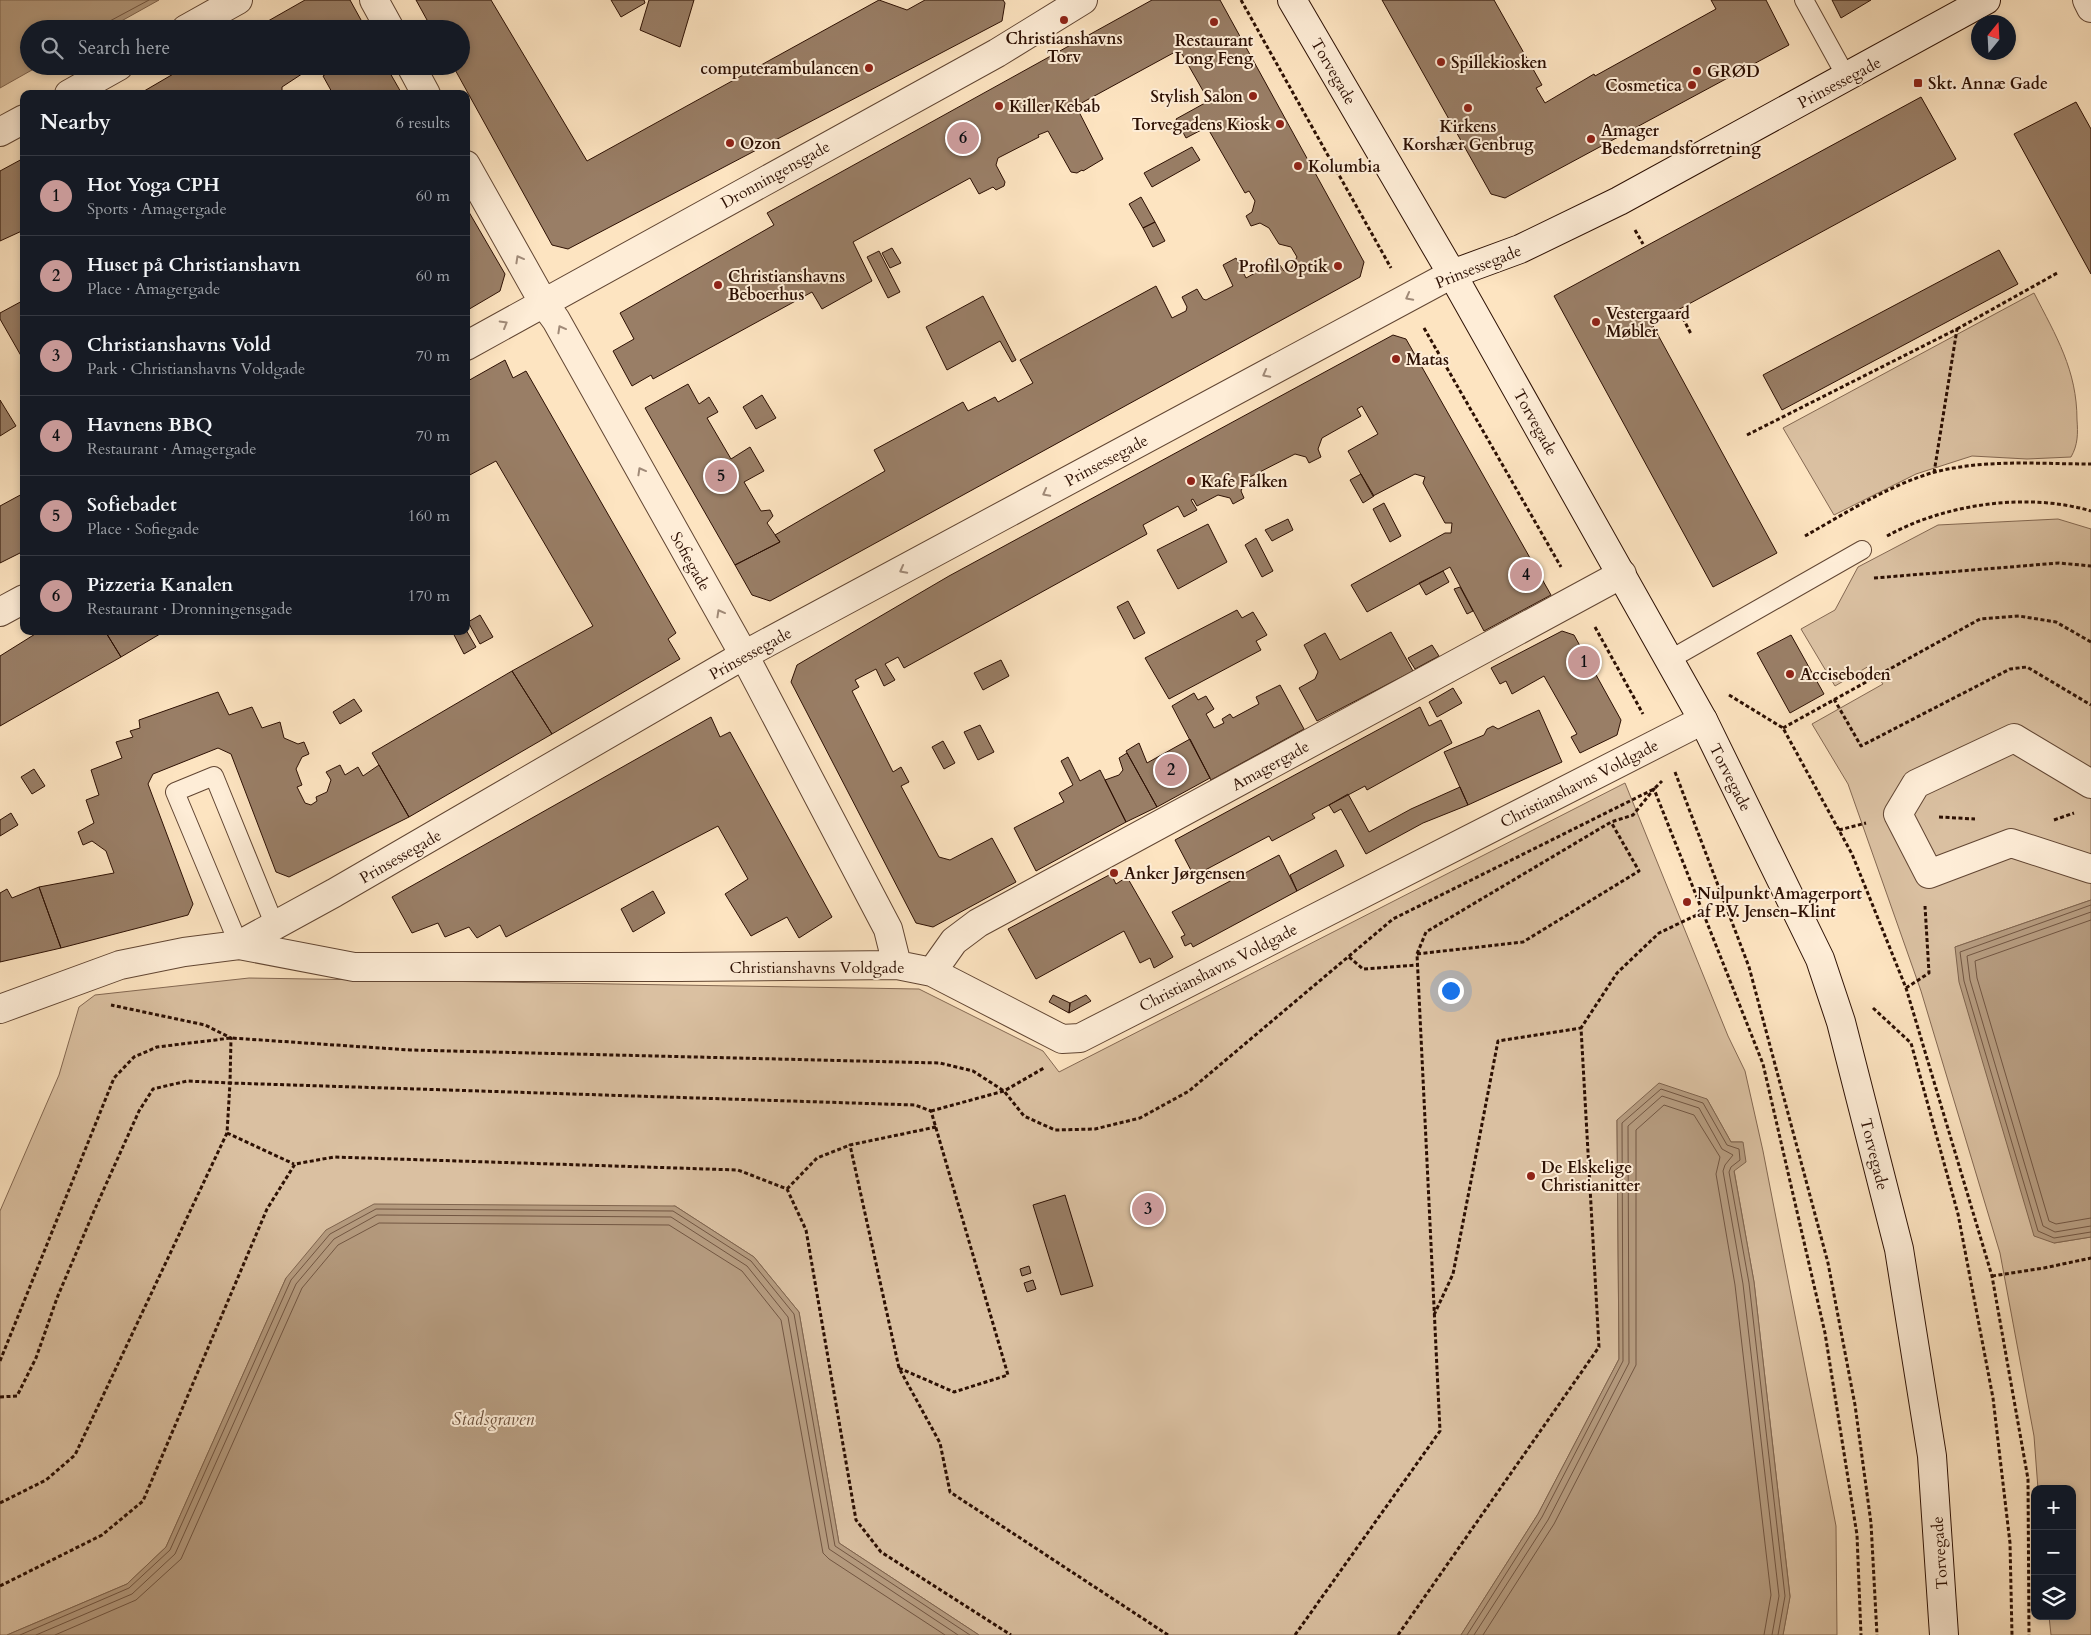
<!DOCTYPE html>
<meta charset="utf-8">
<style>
:root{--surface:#171b24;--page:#20242c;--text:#f1f3f6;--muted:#9ea1a6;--line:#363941;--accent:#c59692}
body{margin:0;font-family:Cardo,serif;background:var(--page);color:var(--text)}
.controls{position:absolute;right:15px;bottom:15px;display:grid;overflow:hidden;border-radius:10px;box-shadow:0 2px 8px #0003}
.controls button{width:45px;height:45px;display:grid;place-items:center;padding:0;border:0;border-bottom:1px solid var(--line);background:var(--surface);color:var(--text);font:25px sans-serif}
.compass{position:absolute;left:1971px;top:15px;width:45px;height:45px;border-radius:50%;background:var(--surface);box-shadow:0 2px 8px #0003;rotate:18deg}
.you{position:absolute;left:1450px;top:990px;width:18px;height:18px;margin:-12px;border:4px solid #fff;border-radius:50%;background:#1a73e8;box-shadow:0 0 0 8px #1a73e833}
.badge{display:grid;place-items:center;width:32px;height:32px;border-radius:50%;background:var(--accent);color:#111;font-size:16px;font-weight:700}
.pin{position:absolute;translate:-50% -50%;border:2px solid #fff;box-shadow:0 1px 5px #0006}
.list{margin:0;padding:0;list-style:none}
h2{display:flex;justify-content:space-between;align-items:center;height:65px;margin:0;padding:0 20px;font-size:21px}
h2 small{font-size:16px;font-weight:400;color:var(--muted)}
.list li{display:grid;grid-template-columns:32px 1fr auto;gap:15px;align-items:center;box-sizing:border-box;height:80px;padding:0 20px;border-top:1px solid var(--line)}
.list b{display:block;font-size:19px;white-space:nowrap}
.list p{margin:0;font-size:16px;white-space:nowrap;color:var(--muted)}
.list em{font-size:16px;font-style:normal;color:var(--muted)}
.icon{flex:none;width:28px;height:28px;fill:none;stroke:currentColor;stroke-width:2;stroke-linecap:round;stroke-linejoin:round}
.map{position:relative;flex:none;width:2091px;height:1635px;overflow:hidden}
.search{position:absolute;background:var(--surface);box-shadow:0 2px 8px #0003;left:20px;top:20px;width:450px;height:55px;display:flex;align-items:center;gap:12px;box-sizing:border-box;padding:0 18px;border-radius:28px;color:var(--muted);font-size:19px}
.panel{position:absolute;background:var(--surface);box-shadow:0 2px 8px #0003;left:20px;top:90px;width:450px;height:545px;border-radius:10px}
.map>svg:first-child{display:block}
.green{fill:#dac0a1;stroke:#846852}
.water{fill:#b69c80;stroke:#7f644e}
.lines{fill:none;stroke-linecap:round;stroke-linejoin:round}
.shore{stroke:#725642;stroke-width:1}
.building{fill:#997e66;stroke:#2d1003}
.lane-casing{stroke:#614532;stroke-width:20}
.street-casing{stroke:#614532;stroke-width:30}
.secondary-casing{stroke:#2d1003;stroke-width:30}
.path{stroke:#2d1003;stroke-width:3;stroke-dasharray:4 2.5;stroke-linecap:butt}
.lane{stroke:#feedd7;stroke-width:18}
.street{stroke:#feedd7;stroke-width:28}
.secondary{stroke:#feedd7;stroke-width:28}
.oneway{stroke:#a08a78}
.poi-dot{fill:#8f2418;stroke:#feedd7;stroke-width:2}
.labels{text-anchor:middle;stroke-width:4;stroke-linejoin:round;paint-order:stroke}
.poi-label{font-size:16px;font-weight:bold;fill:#2d1003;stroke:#feedd7;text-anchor:start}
.street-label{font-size:16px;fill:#2d1003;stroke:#feedd7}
.water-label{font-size:18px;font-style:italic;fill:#6b4f3b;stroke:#feedd7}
</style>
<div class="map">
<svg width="2091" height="1635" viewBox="0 0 2091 1635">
<rect width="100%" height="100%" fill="#fde4c1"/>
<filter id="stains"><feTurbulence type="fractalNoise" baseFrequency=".004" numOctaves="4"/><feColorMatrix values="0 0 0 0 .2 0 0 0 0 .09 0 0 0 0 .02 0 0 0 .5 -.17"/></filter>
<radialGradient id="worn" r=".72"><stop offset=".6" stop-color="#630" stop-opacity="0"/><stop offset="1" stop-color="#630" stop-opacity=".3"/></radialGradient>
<path class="green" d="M2034 293C2056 336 2077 370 2077 420 2078 433 2078 445 2071 457L2027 459 1972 456 1916 474 1834 515 1783 428Z
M2058 519 2091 529V900L1955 947 2054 1243 2091 1237V1635H2051L2049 1616H2072V1489H2038L2034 1436 2000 1253 1921 991 1848 784 1812 724 1883 684 1869 666 1835 686 1801 629 1835 610 1858 567 1938 525Z
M1625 783 1728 1036 1745 1071 1763 1151 1836 1526 1837 1635H1783L1790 1596 1754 1282 1734 1170 1742 1142H1731L1707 1099 1617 1120 1619 1359 1538 1514 1461 1635H979L839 1543 799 1312 754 1257 675 1206 286 1278 166 1547 127 1584 7 1635H0V1211L59 1075 79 1007 95 995 249 978 919 989 1043 1051 1059 1072Z"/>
<path class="water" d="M0 0H159L107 29H29V66H39L0 88Z
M2091 900V1237L2054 1243 2034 1236 1959 982 1955 947Z
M1659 1083 1707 1099 1731 1142H1743L1746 1162 1734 1171 1754 1282 1790 1597 1783 1635H1461L1538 1514 1619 1359 1617 1120Z
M374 1204 675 1206 754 1257 799 1312 839 1543 979 1635H7L127 1584 166 1547 286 1278 326 1230Z"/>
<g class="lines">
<path class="shore" d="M106 29 108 22 149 0
M2091 905 1960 952 1964 981 2038 1231 2054 1238 2091 1232
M2091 912 1967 956 1970 980 2043 1226 2055 1232 2091 1226
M2091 920 1975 961 1977 978 2049 1221 2056 1224 2091 1218
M20 1635 129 1588 170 1550 291 1280 330 1234 376 1209 673 1211 751 1261 794 1314 835 1546 970 1635
M36 1635 132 1594 175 1554 296 1284 334 1239 377 1215 671 1217 747 1266 788 1317 829 1549 958 1635
M55 1635 136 1600 181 1559 302 1288 338 1245 379 1223 669 1225 742 1271 781 1320 823 1553 829 1559 945 1635
M1467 1635 1542 1517 1623 1361 1622 1123 1661 1089 1703 1103 1727 1145 1739 1149 1740 1160 1731 1167 1729 1172 1749 1283 1785 1596 1778 1635
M1474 1635 1548 1520 1629 1363 1628 1126 1662 1096 1699 1108 1722 1149 1733 1155 1725 1165 1723 1171 1743 1284 1779 1596 1772 1635
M1483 1635 1554 1524 1636 1365V1130L1664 1105 1694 1115 1720 1157 1716 1174 1735 1285 1771 1595 1764 1635"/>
</g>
<path class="building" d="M305 0H350L366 29H254Z
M416 0H491L587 161 879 0 907 10 925 0H1003L1005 3 1002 21 568 249 552 245 453 66H461V29H432Z
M611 0H644L645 3 621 17Z
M649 0H694L680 47 640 30Z
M1152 0H1220L1364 262 1360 277 770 601 752 595 735 565 780 542 775 535 885 471 874 450 963 402 968 411 995 397 998 402 1033 383 1020 360 1156 286 1172 318 1186 311 1187 307 1182 297 1197 289 1203 299 1206 300 1233 286 1223 265 1236 258 1246 278 1277 261 1284 271 1291 268 1297 257 1291 247 1279 244 1269 228 1260 223 1251 226 1246 216 1252 212 1255 201 1249 191 1245 193 1207 127 1186 138 1176 119 1205 103 1206 96 1182 54 1175 52 1076 106 1103 159 1083 171 1082 170 1077 173 1071 172 1048 131 1038 135 1039 137 998 158 996 165 1005 182 1004 186 996 190 993 187 979 194 970 178 853 242 872 281 822 309 812 292 653 379 651 375 632 386 613 351 634 339 620 313 774 225 767 213Z
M1382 0H1494L1542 85 1536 88 1545 103 1594 74 1595 76 1716 9 1711 0H1766L1789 45 1505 198 1491 194Z
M1832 0H1871L1841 18Z
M187 66H314L282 87V92L280 94H139Z
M322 66H386L402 94H333L323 76 326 74Z
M1921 97 1956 159 1652 324 1777 553 1713 587 1554 296Z
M2076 102 2091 129V274L2014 134Z
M1192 147 1200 160 1152 187 1144 173Z
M24 158V230L0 241V171Z
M1141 197 1155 222 1143 228 1129 204Z
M466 207 505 274 500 291 466 311Z
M1155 222 1165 241 1153 247 1143 228Z
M892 248 901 263 890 268 882 253Z
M1999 250 2018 284 1782 410 1763 375Z
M879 251 900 292 888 298 867 257Z
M983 296 1016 360 1012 362 1000 341 947 370 926 327Z
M24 300V361L0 319V313Z
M1393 335 1406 339 1551 595 1484 631 1450 567 1367 612 1351 585 1445 533H1451L1452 523H1445L1423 483 1425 477 1415 474 1373 496 1348 451 1378 434 1362 406 1357 409 1361 416 1322 438 1318 449 1321 457 1309 463 1306 457 1295 454 1246 479 1241 491 1244 498 1233 504 1230 498 1218 495 1197 506 1193 499 1191 500 1197 510 1184 517 1178 506 1143 525 1147 534 904 668 898 657 885 664 895 680 884 686 876 669 855 680 859 687 852 691 893 772 901 767 909 782 901 786 939 857 950 860 992 838 1016 882 933 927 916 923 791 682 797 665 949 576Z
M505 360 513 378 526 371 676 633 668 639 680 659 552 734 512 671 593 626 496 461 466 477V382Z
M688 384 699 404 709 397 718 412 707 418 731 459 750 447 764 471 744 482 761 511 770 510 773 516 767 523 780 542 735 565 645 408Z
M762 395 776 418 756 429 743 407Z
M0 400 16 426 0 436Z
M1361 474 1374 496 1363 503 1350 480Z
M24 493V551L0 563V506Z
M1384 503 1401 536 1390 542 1373 509Z
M1288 519 1293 530 1272 541 1265 530Z
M1208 524 1227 562 1178 589 1157 550Z
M1256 538 1273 571 1262 577 1245 545Z
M1443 571 1449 582 1426 595 1419 583Z
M1460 587 1473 611 1467 614 1454 589Z
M1128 601 1145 633 1134 639 1117 607Z
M1237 610 1242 618 1253 612 1267 635 1256 641 1261 650 1169 699 1145 658Z
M480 615 493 637 480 644 468 622Z
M466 630 476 647 464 654 452 631Z
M40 631H105L121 657 0 726V656Z
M105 631H165L121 657Z
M1562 631 1574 635 1621 720 1617 735 1580 753 1571 737 1577 734 1544 676 1512 694 1506 681 1500 684 1491 668Z
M1391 632 1413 671 1317 721 1299 688 1315 679 1318 672 1304 645 1325 633 1340 660Z
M1791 635 1824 694 1790 713 1757 653Z
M1432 645 1439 656 1415 669 1408 658Z
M1001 660 1009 676 983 690 974 673Z
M512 671 552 734 409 817 372 753Z
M1280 685 1304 729 1211 780 1172 706 1194 693 1198 700 1206 696 1214 709 1206 714 1214 728 1224 723 1222 719 1230 714 1233 718 1259 704 1256 697Z
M1453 688 1462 703 1437 717 1429 702Z
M218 692 229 715 252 707 262 728 280 722 284 738 298 744 304 742 309 754 302 757 296 769 302 785 297 787 305 803 311 805 317 801 316 797 327 792 331 780 326 772 340 765 345 775 358 767 363 776 379 765 409 817 289 877 276 872 231 754 218 748 153 774 148 784 193 904 188 915 61 948 39 887 114 873 106 851 92 841 83 845 78 832 94 823 86 800 99 795 91 770 122 758 116 742 133 737 130 731 140 728 139 720Z
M354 699 362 711 340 724 333 712Z
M1420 707 1429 726 1441 720 1452 743 1367 790 1365 786 1312 814 1315 818 1272 841 1269 836 1194 876 1175 840Z
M1539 710 1562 762 1468 805 1444 752 1484 735 1487 729 1493 726 1498 729Z
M711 717 720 737 730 732 832 917 799 938 787 917 751 936 725 894 748 879 718 826 506 937 500 925 477 938 469 927 445 937 438 923 412 933 392 897Z
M980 725 994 752 978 760 964 732Z
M1190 739 1210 778 1157 807 1126 751 1139 743 1147 763Z
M943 741 955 763 944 769 932 747Z
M1127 753 1157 807 1126 822 1105 780 1119 775 1123 770 1119 758Z
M1068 757 1080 781 1100 770 1126 822 1036 871 1014 828 1064 802 1059 793 1073 785 1061 761Z
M34 769 45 786 32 794 21 777Z
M1460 787 1468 805 1423 823 1366 854 1341 809 1334 813 1329 805 1348 794 1369 832 1411 809Z
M11 813 18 825 0 836V820Z
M1336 850 1344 866 1297 891 1290 875Z
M1279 855 1297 891 1193 947 1191 943 1185 946 1181 937 1185 935 1172 912Z
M1111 874 1116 884 1127 877 1173 957 1154 968 1150 958 1140 963 1124 931 1036 979 1008 929Z
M39 887 61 948 0 962V893L7 889 12 898Z
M653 891 665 913 633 932 621 909Z
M1053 995 1070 1003 1069 1013 1049 1002Z
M1086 995 1091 1001 1069 1013 1070 1003Z
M1065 1195 1093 1286 1061 1295 1033 1205Z
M1029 1266 1031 1273 1022 1276 1020 1269Z
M1033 1280 1036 1289 1027 1292 1024 1283Z"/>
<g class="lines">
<g class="lane-casing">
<path id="lane" d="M1804 0 1847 78
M1669 660 1862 550
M239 945 175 792 214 776 275 926"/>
</g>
<g class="street-casing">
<path id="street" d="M374 0 390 29
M2087 0 2091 8
M186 29 238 0
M411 66 426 94
M69 94 119 66
M0 132 24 119
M466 165 543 302 556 320 744 655 888 929 897 965
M466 346 997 53 1083 0
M0 612 24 599
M2091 784 2014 738 1916 784 1898 814 1929 874 2011 843 2091 869
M239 945 334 893 744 655 1452 274
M932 972 954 941 978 923 1622 574
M0 1009 120 965 184 952 239 945 354 967H679L897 965 932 972 1062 1039 1080 1038 1703 720"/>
</g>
<g class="secondary-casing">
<path id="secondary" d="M1292 0 1452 274 1703 720 1820 959 1841 1022 1899 1249 1932 1456 1944 1635
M1452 274 1520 249 1619 201 1986 0"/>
</g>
<path class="path" d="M1241 0 1391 268
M1635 230 1643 244
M1680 312 1691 334
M1424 328 1561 567
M1957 329 2059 272
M1747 435 1957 329 1934 473
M1805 536C1844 514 1891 484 1935 472 1986 459 2039 464 2091 464
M1887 536C1944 504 2028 492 2091 511
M1874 578 2059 563 2091 566
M1595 627 1643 714
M1729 695 1783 728 1852 854 1906 988 1992 1276 2028 1479 2029 1635
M1834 699 1861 746 2010 669 2027 667 2091 705
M1783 728 1980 619 2019 616 2056 622 2091 642
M1675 772 1749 967 1828 1263 1855 1405 1871 1523 1877 1635
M1939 817 1975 819
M2054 820 2074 813
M1839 830 1866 823
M1417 954 1523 942 1639 871 1611 822
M1349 957 1363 969 1418 965
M1906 988 1929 973 1925 906
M1873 1008 1911 1043 1958 1214 1993 1398 2010 1543 2012 1635
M931 1111 1004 1091 1044 1068
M936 1127 850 1145 899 1368 940 1443 950 1492 1168 1635
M227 1133 294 1164
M787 1189 817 1158 850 1145
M1992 1276 2044 1268 2091 1258
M1434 1315 1453 1274 1498 1041 1581 1028
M0 1361 114 1078 134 1057 157 1047 231 1038 410 1050 940 1063 973 1071 1004 1091 1024 1116 1055 1130 1095 1129 1140 1118 1189 1091 1393 919 1654 789 1662 781
M0 1397 17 1396 36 1358 57 1298 94 1211 139 1111 153 1089 187 1081 230 1083 231 1038 205 1025 111 1005
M0 1503 46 1480 75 1455 227 1133 230 1083 915 1105 931 1111 1008 1375 954 1392 899 1368
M0 1586 102 1535 143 1501 267 1209 295 1164 334 1157 738 1170 787 1189 806 1230 856 1520 881 1552 1011 1635
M1295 1635 1440 1431 1417 954 1426 932 1611 822 1633 815 1654 789 1763 1064 1825 1333 1857 1535 1861 1635
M1398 1635 1599 1347 1581 1028 1617 973 1659 933 1703 912"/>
<use href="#lane" class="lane"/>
<use href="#street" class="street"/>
<use href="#secondary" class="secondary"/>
</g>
<defs><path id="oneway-chevron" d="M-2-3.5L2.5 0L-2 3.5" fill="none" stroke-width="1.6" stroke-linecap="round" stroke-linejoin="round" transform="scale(1.25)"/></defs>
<g class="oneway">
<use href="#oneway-chevron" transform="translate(519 259) rotate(-119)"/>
<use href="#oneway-chevron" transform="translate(1409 297) rotate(152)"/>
<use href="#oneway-chevron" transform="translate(504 324) rotate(-30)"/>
<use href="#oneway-chevron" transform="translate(561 329) rotate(-119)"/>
<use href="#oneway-chevron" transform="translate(1266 374) rotate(152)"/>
<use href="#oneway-chevron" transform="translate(641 471) rotate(-119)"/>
<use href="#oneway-chevron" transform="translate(1046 493) rotate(152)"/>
<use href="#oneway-chevron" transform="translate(903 570) rotate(152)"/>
<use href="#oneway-chevron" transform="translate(720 613) rotate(-119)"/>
</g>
<g class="poi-dot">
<circle cx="1064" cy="20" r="5"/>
<circle cx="1214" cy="22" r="5"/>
<circle cx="1441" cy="62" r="5"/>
<circle cx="869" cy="68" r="5"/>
<circle cx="1697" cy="71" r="5"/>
<rect x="1913" y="78" width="10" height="10" rx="2.5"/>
<circle cx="1692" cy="85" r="5"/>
<circle cx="1253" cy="96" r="5"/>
<circle cx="999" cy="106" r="5"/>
<circle cx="1468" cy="108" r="5"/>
<circle cx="1280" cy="124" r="5"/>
<circle cx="1591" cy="139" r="5"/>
<circle cx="730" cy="143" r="5"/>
<circle cx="1298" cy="166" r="5"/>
<circle cx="1338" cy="266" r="5"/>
<circle cx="718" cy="285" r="5"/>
<circle cx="1596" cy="322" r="5"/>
<circle cx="1396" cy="359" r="5"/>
<circle cx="1191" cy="481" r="5"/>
<circle cx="1790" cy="674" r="5"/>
<circle cx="1114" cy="873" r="5"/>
<circle cx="1687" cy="902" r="5"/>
<circle cx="1531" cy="1176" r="5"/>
</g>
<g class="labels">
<g class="poi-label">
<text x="1064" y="44" text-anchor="middle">Christianshavns<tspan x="1064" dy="18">Torv</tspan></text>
<text x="1214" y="46" text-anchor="middle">Restaurant<tspan x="1214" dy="18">Long Feng</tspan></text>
<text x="1451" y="68">Spillekiosken</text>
<text x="859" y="74" text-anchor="end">computerambulancen</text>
<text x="1707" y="77">GRØD</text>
<text x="1928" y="89">Skt. Annæ Gade</text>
<text x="1682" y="91" text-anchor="end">Cosmetica</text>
<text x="1243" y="102" text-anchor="end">Stylish Salon</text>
<text x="1009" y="112">Killer Kebab</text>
<text x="1270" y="130" text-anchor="end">Torvegadens Kiosk</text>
<text x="1468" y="132" text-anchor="middle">Kirkens<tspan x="1468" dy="18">Korshær Genbrug</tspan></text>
<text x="1601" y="136">Amager<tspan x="1601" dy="18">Bedemandsforretning</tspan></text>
<text x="740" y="149">Ozon</text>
<text x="1308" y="172">Kolumbia</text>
<text x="1328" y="272" text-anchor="end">Profil Optik</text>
<text x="728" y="282">Christianshavns<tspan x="728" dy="18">Beboerhus</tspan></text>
<text x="1606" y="319">Vestergaard<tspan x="1606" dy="18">Møbler</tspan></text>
<text x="1406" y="365">Matas</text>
<text x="1201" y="487">Kafe Falken</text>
<text x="1800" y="680">Acciseboden</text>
<text x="1124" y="879">Anker Jørgensen</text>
<text x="1697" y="899">Nulpunkt Amagerport<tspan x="1697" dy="18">af P.V. Jensen-Klint</tspan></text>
<text x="1541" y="1173">De Elskelige<tspan x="1541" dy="18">Christianitter</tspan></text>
</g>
<g class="street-label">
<text transform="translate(1334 71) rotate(60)" y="6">Torvegade</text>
<text transform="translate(1839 82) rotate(-28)" y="6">Prinsessegade</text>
<text transform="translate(775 174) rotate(-29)" y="6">Dronningensgade</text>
<text transform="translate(1478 266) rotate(-22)" y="6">Prinsessegade</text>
<text transform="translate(1536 422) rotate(61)" y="6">Torvegade</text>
<text transform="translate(1106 460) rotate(-28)" y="6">Prinsessegade</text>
<text transform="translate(691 561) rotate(61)" y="6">Sofiegade</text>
<text transform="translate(750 653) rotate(-29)" y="6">Prinsessegade</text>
<text transform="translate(1270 765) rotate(-29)" y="6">Amagergade</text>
<text transform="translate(1731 777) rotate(63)" y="6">Torvegade</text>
<text transform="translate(1579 783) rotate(-27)" y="6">Christianshavns Voldgade</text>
<text transform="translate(400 856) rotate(-30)" y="6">Prinsessegade</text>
<text x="817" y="973">Christianshavns Voldgade</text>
<text transform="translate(1218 967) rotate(-27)" y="6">Christianshavns Voldgade</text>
<text transform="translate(1875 1154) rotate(76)" y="6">Torvegade</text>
<text transform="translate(1939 1553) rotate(-94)" y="6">Torvegade</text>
</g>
<g class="water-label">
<text x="493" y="1425">Stadsgraven</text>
</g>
</g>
<rect width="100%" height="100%" filter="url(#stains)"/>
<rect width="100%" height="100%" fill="url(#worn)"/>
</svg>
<div class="controls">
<button>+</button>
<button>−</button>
<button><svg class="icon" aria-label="layers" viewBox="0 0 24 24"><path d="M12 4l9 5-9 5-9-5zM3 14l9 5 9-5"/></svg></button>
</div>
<svg class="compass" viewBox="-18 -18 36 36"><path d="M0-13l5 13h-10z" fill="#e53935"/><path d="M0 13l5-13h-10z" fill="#9ea1a6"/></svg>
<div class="you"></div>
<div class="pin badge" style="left:1584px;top:662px">1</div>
<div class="pin badge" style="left:1171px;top:770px">2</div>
<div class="pin badge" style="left:1148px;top:1209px">3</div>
<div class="pin badge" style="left:1526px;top:575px">4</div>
<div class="pin badge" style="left:721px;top:476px">5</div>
<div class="pin badge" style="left:963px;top:138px">6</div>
<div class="search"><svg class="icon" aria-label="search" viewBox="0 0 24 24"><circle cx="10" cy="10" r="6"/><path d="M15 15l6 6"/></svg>Search here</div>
<section class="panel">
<h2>Nearby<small>6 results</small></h2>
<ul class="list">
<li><span class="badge">1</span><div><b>Hot Yoga CPH</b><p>Sports · Amagergade</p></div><em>60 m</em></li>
<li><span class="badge">2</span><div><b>Huset på Christianshavn</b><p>Place · Amagergade</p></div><em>60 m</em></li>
<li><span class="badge">3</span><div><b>Christianshavns Vold</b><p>Park · Christianshavns Voldgade</p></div><em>70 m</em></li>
<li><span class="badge">4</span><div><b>Havnens BBQ</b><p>Restaurant · Amagergade</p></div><em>70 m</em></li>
<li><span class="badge">5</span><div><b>Sofiebadet</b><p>Place · Sofiegade</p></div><em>160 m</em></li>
<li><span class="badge">6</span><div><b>Pizzeria Kanalen</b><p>Restaurant · Dronningensgade</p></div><em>170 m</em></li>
</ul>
</section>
</div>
